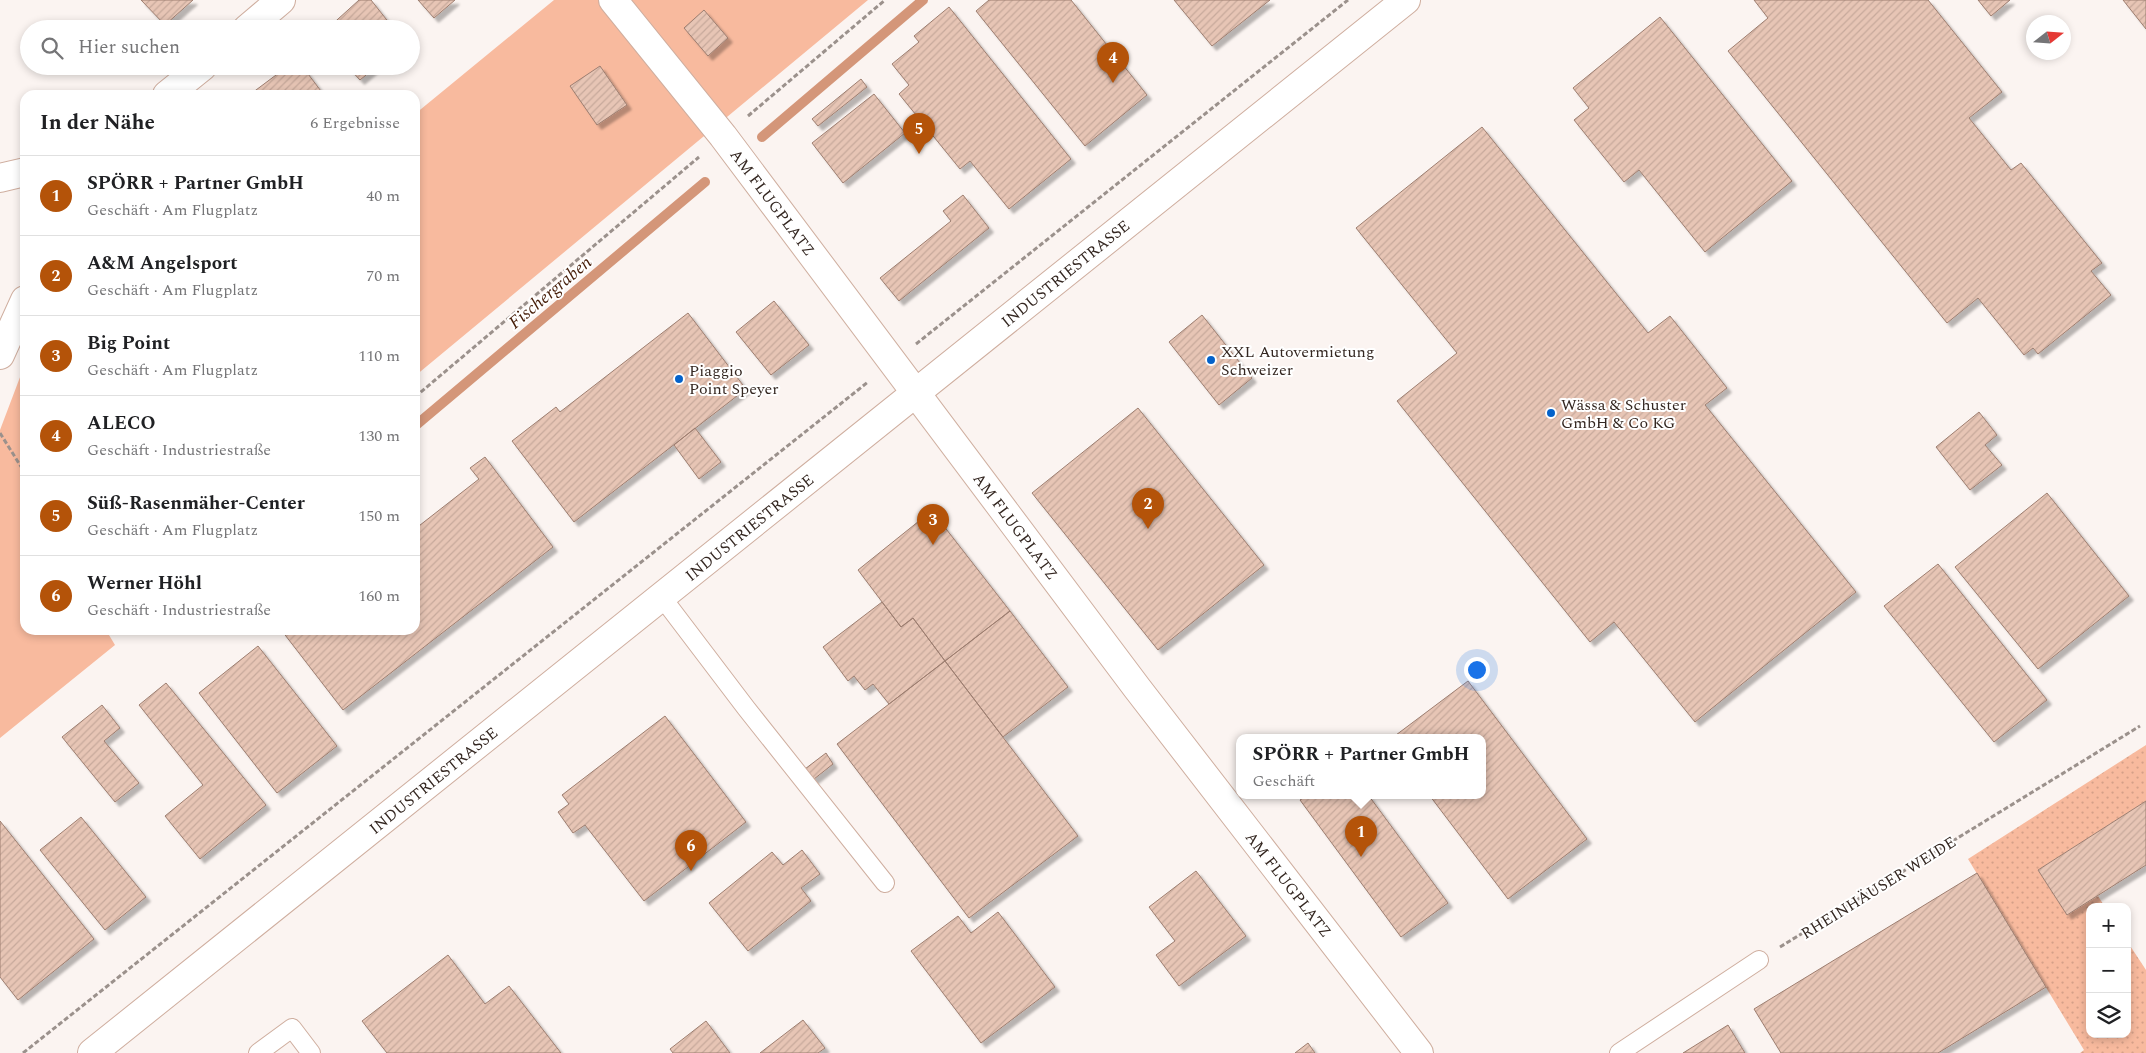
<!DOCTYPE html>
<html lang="de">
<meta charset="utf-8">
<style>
:root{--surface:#fff;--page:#f2f2f2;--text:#202124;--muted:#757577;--line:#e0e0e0;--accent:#b45309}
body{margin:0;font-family:Spectral,serif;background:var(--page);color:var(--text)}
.controls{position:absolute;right:15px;bottom:15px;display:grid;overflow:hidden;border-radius:10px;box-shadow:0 2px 8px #0003}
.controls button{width:45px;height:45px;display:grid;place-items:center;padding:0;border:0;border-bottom:1px solid var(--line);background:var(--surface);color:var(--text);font:25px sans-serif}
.compass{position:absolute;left:2026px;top:15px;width:45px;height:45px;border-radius:50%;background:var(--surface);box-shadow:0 2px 8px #0003;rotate:73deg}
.you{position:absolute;left:1476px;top:669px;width:18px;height:18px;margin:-12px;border:4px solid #fff;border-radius:50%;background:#1a73e8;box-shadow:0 0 0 8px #1a73e833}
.badge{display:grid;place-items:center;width:32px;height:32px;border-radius:50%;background:var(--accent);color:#fff;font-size:16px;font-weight:700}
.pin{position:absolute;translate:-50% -41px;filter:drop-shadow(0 1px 2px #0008)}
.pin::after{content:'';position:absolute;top:26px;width:18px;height:15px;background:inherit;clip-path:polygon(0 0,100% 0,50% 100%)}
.popup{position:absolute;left:1236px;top:734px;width:250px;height:65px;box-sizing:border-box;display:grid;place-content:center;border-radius:10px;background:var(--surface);filter:drop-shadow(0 1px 4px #0005);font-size:16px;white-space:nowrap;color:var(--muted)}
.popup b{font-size:19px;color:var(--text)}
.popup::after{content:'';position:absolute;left:50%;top:100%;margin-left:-10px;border:10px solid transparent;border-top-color:var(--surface)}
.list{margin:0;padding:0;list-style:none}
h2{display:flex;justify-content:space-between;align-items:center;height:65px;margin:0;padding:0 20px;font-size:21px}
h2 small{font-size:16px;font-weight:400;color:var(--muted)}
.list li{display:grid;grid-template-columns:32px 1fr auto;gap:15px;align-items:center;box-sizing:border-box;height:80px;padding:0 20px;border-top:1px solid var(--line)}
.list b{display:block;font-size:19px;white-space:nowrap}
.list p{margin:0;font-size:16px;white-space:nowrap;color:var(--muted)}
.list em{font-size:16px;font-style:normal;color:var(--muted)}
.icon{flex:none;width:28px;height:28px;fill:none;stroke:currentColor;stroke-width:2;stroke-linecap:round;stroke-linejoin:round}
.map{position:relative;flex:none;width:2146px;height:1053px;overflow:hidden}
.search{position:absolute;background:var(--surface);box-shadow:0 2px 8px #0003;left:20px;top:20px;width:400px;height:55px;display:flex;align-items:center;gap:12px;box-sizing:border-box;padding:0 18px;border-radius:28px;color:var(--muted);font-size:19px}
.panel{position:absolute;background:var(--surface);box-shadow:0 2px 8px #0003;left:20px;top:90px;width:400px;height:545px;border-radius:15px}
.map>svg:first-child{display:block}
.grass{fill:url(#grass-dots)}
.green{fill:#f8ba9e}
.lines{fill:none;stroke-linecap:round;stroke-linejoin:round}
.stream{stroke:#d49679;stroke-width:10}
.building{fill:url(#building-hatch);stroke:#9d7e70;filter:url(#shadow)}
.lane-casing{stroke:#cfae9f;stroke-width:20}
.street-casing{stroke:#cfae9f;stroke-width:30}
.secondary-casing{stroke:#cfae9f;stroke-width:30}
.path{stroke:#9b918c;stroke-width:3;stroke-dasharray:5 2.5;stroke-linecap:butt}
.lane{stroke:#fff;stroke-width:18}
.street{stroke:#fff;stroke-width:28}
.secondary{stroke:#fff;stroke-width:28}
.poi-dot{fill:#0462ca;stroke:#fff;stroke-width:2}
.labels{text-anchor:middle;stroke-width:4;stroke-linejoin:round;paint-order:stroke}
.street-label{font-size:16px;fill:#342721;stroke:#fff}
.poi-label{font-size:16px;fill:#342721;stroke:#fff;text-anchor:start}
.water-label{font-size:18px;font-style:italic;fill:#451c07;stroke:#fff}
</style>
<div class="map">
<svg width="2146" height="1053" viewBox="0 0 2146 1053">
<defs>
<pattern id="grass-dots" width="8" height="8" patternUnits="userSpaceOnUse" patternTransform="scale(1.25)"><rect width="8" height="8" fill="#f8ba9e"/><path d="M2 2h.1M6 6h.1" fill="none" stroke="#d5a088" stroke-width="1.8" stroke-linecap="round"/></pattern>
<pattern id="building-hatch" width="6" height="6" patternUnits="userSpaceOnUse" patternTransform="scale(1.25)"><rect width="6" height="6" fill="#e7c5b5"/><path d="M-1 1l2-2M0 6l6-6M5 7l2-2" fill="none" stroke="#c7a99b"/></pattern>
<filter id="shadow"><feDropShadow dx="4.5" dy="4.5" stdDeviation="1" flood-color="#0004"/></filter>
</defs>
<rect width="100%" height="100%" fill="#fbf4f1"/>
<path class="grass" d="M2146 745V801L2038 870 2067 915 2098 896 2105 907H2090V1034H2127V941L2146 970V1053H2080L2084 1050 1968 859Z"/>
<path class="green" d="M554 0H868L415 376V114Z
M25 364V630H106L115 645 0 738V430Z"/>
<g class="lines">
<path class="stream" d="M762 137 923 0
M415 426 705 182"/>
</g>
<path class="building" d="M141 0H193L165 25Z
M359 0H371L394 29H327Z
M418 0H455L434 18Z
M989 0H1071L1147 95 1085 146 976 11Z
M1174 0H1270L1212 46Z
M1754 0H1928L2002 92 1969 118 2011 170 2021 163 2102 263 2091 271 2111 295 2038 354 2033 348 2024 355 1978 298 1947 323 1728 51 1768 18Z
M1978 0H2010L1991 16Z
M2123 0H2146V29Z
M949 7 1071 159 1009 209 970 161 960 169 899 94 909 85 892 64 919 42 914 36Z
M704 10 728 38 708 56 684 28Z
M1660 17 1792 181 1705 252 1639 170 1624 182 1574 120 1589 108 1573 88Z
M288 66H302L324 95H253L252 93Z
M347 66H377L360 80Z
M600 66 627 105 597 125 570 86Z
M861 79 867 87 818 126 812 119Z
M874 94 905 133 843 183 812 143Z
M1482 127 1648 333 1670 316 1727 388 1705 405 1856 592 1695 722 1614 622 1590 642 1397 401 1457 353 1356 228Z
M963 195 989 228 899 301 880 278 951 221 943 211Z
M774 301 809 345 771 375 736 332Z
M688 313 746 389 574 522 512 441 556 407 560 412Z
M1202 315 1252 378 1219 405 1169 342Z
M1138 408 1264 565 1158 650 1032 493Z
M1979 412 1997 435 1985 445 2002 465 1970 490 1936 447Z
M695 428 721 462 699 479 674 445Z
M485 457 553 547 343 710 282 631 415 630V529L479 479 470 468Z
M2047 493 2129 596 2038 669 1955 567Z
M919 521 943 525 1010 611 945 661 913 618 901 627 858 570Z
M1938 564 2047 700 1994 742 1884 606Z
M882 602 901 627 913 618 945 661 889 704 873 684 865 690 854 676 848 681 823 647Z
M1010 611 1068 687 1003 737 945 661Z
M258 646 337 746 277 793 199 693Z
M945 661 1078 836 969 918 837 744Z
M1468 681 1587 839 1508 899 1430 796H1482V738H1392Z
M166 683 266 805 200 859 165 816 203 785 139 705Z
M102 705 120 728 104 741 139 783 115 802 62 737Z
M665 716 746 822 644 901 585 825 573 833 558 812 569 804 562 795Z
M826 753 833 764 809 783 801 772Z
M1306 796H1369L1448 903 1401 937 1300 800Z
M2146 801V865L2067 915 2038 870Z
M81 817 146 897 105 930 40 850Z
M0 821 94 939 18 1000 0 977Z
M802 850 820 874 801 888 811 901 748 951 709 903 772 852 783 865Z
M1196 871 1246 936 1179 986 1156 955 1175 941 1149 907Z
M1977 873 2046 987 1938 1053H1781L1754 1009Z
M998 912 1055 987 981 1043 911 951 958 916 971 933Z
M448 955 485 1004 509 986 561 1053H387L362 1021Z
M803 1020 825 1048 818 1053H760Z
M706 1021 730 1053H673L670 1049Z
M1728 1025 1745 1053H1683Z
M1308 1043 1315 1053H1295Z"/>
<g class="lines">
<g class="lane-casing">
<path id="lane" d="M661 596 746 708 885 883
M258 1053 292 1028 311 1053
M1619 1053 1759 960"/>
</g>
<g class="street-casing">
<path id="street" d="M613 0 723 136 1137 688 1419 1053
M247 29 281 0
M167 95 203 66
M0 178 25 172
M0 355 25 300"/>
</g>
<g class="secondary-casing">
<path id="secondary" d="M92 1053 1406 0"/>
</g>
<path class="path" d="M748 116 885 0
M916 344 1348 0
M415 397 699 157
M0 433 25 473
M1780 947 2140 726
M23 1053 868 382"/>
<use href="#lane" class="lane"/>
<use href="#street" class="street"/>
<use href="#secondary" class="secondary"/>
</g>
<g class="poi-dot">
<circle cx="1211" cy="360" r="5"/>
<circle cx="679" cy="379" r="5"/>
<circle cx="1551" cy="413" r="5"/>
</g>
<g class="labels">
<g class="street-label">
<text transform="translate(773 202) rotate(53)" y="6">AM FLUGPLATZ</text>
<text transform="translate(1065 273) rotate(-39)" y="6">INDUSTRIESTRASSE</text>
<text transform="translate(1016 526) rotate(53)" y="6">AM FLUGPLATZ</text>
<text transform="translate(749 527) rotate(-39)" y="6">INDUSTRIESTRASSE</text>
<text transform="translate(433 780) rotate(-39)" y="6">INDUSTRIESTRASSE</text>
<text transform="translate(1289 884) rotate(52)" y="6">AM FLUGPLATZ</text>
<text transform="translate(1878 887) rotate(-32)" y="6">RHEINHÄUSER WEIDE</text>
</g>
<g class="poi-label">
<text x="1221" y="357">XXL Autovermietung<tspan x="1221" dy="18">Schweizer</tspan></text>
<text x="689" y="376">Piaggio<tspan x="689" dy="18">Point Speyer</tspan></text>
<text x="1561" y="410">Wässa &amp; Schuster<tspan x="1561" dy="18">GmbH &amp; Co KG</tspan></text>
</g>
<g class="water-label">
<text transform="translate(550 292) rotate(-40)" y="6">Fischergraben</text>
</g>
</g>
</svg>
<div class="controls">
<button>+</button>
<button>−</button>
<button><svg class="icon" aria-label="layers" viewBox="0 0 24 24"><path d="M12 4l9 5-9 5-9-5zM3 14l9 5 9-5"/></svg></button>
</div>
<svg class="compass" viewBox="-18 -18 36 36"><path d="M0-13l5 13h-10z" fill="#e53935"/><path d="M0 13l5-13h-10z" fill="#757577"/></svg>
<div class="you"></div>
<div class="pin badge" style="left:1361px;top:857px">1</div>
<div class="popup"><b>SPÖRR + Partner GmbH</b>Geschäft</div>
<div class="pin badge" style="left:1148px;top:529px">2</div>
<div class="pin badge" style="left:933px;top:545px">3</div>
<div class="pin badge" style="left:1113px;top:83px">4</div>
<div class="pin badge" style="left:919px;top:154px">5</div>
<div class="pin badge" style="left:691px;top:871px">6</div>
<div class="search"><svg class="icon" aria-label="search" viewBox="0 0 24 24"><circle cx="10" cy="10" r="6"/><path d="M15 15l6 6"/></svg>Hier suchen</div>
<section class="panel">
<h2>In der Nähe<small>6 Ergebnisse</small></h2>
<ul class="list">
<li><span class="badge">1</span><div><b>SPÖRR + Partner GmbH</b><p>Geschäft · Am Flugplatz</p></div><em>40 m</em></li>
<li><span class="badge">2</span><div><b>A&amp;M Angelsport</b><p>Geschäft · Am Flugplatz</p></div><em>70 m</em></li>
<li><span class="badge">3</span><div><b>Big Point</b><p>Geschäft · Am Flugplatz</p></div><em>110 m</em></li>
<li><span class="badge">4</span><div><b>ALECO</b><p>Geschäft · Industriestraße</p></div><em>130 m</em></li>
<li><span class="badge">5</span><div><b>Süß-Rasenmäher-Center</b><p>Geschäft · Am Flugplatz</p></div><em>150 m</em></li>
<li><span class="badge">6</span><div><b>Werner Höhl</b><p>Geschäft · Industriestraße</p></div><em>160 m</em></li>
</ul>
</section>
</div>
